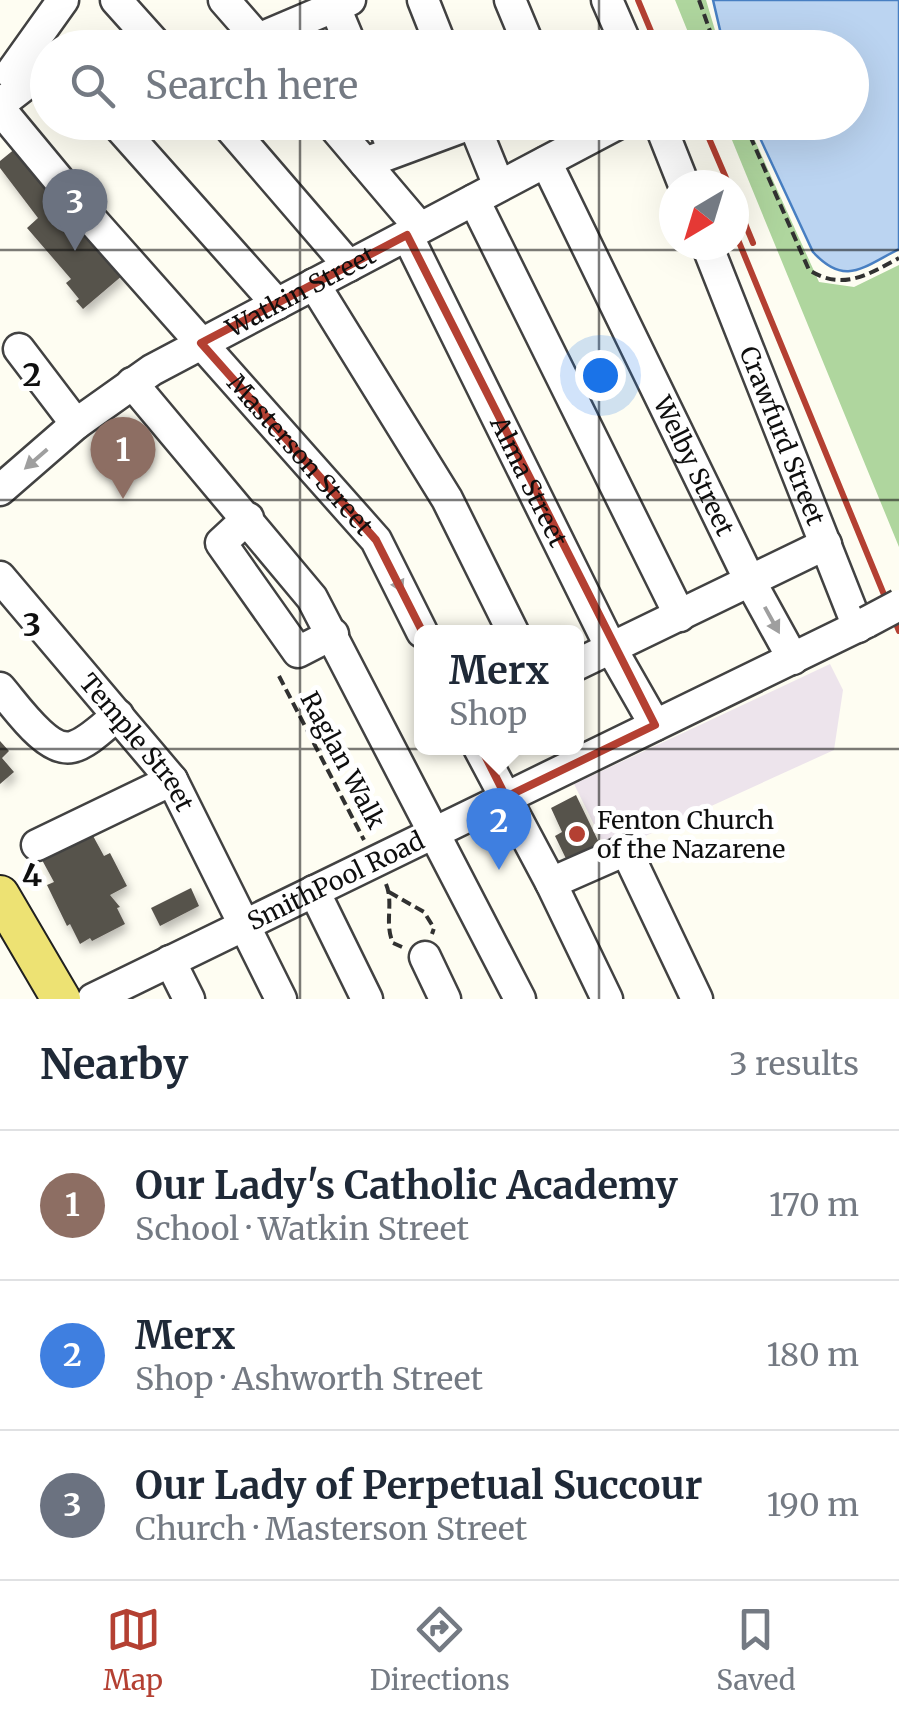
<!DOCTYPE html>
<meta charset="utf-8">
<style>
:root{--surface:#fff;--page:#f6f6f7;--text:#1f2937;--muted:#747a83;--line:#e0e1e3;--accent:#b44032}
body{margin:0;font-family:Merriweather,serif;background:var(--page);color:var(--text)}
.compass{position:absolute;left:659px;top:170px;width:90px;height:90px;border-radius:50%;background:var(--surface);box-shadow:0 10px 40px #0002;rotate:218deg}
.you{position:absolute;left:600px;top:375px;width:35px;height:35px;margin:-25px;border:8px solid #fff;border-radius:50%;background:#1a73e8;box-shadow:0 0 0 15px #1a73e833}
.badge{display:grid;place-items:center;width:65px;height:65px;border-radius:50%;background:var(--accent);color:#fff;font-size:32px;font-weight:700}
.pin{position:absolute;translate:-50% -82px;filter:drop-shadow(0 2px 5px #0008)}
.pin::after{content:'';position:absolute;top:52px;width:35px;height:30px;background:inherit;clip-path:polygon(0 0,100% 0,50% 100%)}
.popup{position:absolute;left:414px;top:625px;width:170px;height:130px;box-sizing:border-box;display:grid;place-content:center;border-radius:15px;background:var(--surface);filter:drop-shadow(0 2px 8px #0005);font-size:32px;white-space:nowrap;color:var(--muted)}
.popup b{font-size:38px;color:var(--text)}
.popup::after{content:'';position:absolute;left:50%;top:100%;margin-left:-20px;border:20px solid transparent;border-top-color:var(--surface)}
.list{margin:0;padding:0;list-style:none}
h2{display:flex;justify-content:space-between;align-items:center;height:130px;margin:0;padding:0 40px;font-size:42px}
h2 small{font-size:32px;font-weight:400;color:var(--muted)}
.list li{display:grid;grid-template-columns:65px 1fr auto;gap:30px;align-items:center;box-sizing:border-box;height:150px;padding:0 40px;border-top:2px solid var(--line)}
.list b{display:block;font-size:38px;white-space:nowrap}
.list p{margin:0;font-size:32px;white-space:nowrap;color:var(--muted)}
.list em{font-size:32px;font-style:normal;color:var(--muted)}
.icon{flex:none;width:55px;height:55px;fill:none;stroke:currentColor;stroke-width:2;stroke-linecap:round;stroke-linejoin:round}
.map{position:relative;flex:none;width:899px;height:999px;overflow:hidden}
.search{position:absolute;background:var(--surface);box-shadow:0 10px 40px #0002;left:30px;right:30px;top:30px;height:110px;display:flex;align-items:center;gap:25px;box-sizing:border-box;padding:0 35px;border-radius:55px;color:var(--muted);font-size:38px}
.sheet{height:580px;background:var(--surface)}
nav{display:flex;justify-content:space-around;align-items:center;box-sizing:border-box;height:140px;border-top:2px solid var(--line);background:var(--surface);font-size:28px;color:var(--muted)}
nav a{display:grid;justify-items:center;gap:5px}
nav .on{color:var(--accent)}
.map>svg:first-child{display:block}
.industrial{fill:#ede4ec}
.forest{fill:#afd69e}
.water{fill:#bbd4f1;stroke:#487fc2;stroke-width:2.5}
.building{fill:#57524c;filter:url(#shadow)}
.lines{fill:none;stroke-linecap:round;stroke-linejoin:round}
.minor-casing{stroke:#424242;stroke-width:35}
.major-casing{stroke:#202020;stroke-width:42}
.path{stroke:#313131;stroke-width:4;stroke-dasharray:10 5;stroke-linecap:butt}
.minor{stroke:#fff;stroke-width:30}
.major{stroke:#ede273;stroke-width:38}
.rail{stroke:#b44032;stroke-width:6}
.minor-bridge-casing{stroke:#424242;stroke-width:35;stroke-linecap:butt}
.minor-bridge{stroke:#fff;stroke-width:30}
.oneway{fill:#9f9f9f}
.marked{fill:none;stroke:#b44032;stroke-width:8;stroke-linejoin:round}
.grid{fill:none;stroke:#0f0f0f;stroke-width:2.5;stroke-opacity:0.55}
.poi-dot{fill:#b44032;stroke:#fff;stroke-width:4}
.labels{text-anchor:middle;stroke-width:10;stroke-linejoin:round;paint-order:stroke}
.street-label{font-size:25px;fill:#0f0f0f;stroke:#fff}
.poi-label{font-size:25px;fill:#0f0f0f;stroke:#fff;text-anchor:start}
.grid-label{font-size:32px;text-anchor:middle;font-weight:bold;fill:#0f0f0f;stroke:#fff;stroke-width:10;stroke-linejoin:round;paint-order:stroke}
</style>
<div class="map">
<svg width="899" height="999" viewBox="0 0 899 999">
<defs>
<filter id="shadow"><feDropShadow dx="3.5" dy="6" stdDeviation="5" flood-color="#0004"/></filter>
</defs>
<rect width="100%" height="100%" fill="#fefdf2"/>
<path class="industrial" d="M830 664 843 690 834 750 608 853 574 784Z"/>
<path class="forest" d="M675 0H706L720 47H694Z
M725 123H747L819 282 854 287 899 265V547Z"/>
<path class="water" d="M713 0H899V249C863 267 845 287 813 252L753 123 852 122V48L724 47Z"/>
<path class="building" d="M16 148 123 275 83 309 76 301 79 299 66 283 71 279 27 228 38 218 0 168V161Z
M0 741 9 751 2 758 14 772 0 784Z
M576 795 604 853 571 869 555 836 562 832 551 808Z
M92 834 104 856 110 853 127 886 110 895 120 907 117 908 125 924 92 941 90 938 80 944 70 924 67 926 47 885 54 882 42 860Z
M191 888 199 906 160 926 151 908Z"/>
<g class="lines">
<g class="minor-casing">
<g id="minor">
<path d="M116 0 159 48"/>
<path d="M224 0 266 48"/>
<path d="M332 0 352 48"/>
<path d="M423 0 442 48"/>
<path d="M510 0 530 48"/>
<path d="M607 0 628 48"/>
<path d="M251 42 350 0"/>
<path d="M11 73 63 0"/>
<path d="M3 102 48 67"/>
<path id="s1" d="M0 109 92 220 376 540 422 632"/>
<path d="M115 122 277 304"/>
<path d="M225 122 349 266"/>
<path d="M330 122 420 228"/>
<path d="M382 122 394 151"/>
<path d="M473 122 499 186"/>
<path d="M659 122 684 185"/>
<path id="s2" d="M546 162 750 581 793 659"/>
<path d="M365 163 473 123"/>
<path d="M474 200 680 616"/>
<path id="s3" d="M407 235 611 648 655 725"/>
<path id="s4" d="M707 245 858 627"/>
<path d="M314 284 447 499 513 632"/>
<path d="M19 349 76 424"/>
<path d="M132 383 312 598 520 999"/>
<path id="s5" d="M0 490 76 424 152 370 621 122"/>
<path d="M248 518 221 543 298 652 333 634"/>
<path id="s6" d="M0 577 172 780 281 999"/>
<path d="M576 665 826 544"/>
<path d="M0 688C15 705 47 753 72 747 88 743 105 725 118 715"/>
<path d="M479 748 551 883 607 999"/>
<path d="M37 845 172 780"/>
<path d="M551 883 626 850 697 999"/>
<path d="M314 891 367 999"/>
<path d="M425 957 445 999"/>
<path d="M170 961 189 999"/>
<path id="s7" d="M93 999 867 622"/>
</g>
</g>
<g class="major-casing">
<path id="major" d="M0 895 61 999"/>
</g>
<path class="path" d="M699 0 716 48
M744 122 809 270C842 291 868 275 899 258
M279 676 364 840
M386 884C394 903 384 923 393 943L402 947
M389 892 424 912 434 928 432 934"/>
<use href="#minor" class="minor"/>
<use href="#major" class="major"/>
<path class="rail" d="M638 0 658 48
M702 122 729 185
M734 197 753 243
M734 230 899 631"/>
<g class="minor-bridge-casing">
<path id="minor-bridge" d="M867 622 899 605"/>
</g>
<use href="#minor-bridge" class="minor-bridge"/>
</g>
<defs><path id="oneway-solid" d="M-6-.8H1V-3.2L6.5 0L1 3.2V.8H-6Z" transform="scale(2.5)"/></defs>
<g class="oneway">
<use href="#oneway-solid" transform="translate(36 459) rotate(139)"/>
<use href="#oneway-solid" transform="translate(396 579) rotate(64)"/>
<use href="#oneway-solid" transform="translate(772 620) rotate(61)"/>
</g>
<path class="marked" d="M407 235 655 725 506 797 376 540 201 343Z"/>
<path class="grid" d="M300 0V48M599 0V48M300 122V999M599 122V999M0 250H899M0 500H899M0 749H899"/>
<circle class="poi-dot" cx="577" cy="834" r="10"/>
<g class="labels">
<g class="street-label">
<text dy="9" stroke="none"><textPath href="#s5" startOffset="362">Watkin Street</textPath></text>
<text dy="9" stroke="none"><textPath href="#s4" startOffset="205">Crawfurd Street</textPath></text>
<text dy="9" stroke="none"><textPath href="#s1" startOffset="458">Masterson Street</textPath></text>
<text dy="9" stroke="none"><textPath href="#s2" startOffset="338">Welby Street</textPath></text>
<text dy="9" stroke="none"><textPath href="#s3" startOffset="275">Alma Street</textPath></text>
<text dy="9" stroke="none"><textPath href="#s6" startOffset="215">Temple Street</textPath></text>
<text transform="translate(343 760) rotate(62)" y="9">Raglan Walk</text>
<text dy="9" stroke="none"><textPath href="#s7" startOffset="270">SmithPool Road</textPath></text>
</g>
<g class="poi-label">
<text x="597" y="829">Fenton Church<tspan x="597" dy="29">of the Nazarene</tspan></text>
</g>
</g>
<g class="grid-label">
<text x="32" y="386">2</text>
<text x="32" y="636">3</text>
<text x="32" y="886">4</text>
</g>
</svg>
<svg class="compass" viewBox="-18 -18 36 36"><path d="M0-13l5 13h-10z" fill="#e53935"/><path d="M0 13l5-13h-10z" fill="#747a83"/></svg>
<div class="you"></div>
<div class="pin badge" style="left:123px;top:499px;background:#8d6e63">1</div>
<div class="pin badge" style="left:499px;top:870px;background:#3f7fe0">2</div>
<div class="popup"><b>Merx</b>Shop</div>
<div class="pin badge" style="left:75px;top:251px;background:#6b7280">3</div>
<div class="search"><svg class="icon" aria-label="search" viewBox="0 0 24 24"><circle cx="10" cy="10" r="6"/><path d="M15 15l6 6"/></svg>Search here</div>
</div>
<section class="sheet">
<h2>Nearby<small>3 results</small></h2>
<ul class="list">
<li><span class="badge" style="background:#8d6e63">1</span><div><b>Our Lady's Catholic Academy</b><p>School · Watkin Street</p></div><em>170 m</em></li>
<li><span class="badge" style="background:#3f7fe0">2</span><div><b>Merx</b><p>Shop · Ashworth Street</p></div><em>180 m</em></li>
<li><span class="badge" style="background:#6b7280">3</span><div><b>Our Lady of Perpetual Succour</b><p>Church · Masterson Street</p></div><em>190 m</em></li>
</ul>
</section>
<nav>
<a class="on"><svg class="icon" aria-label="map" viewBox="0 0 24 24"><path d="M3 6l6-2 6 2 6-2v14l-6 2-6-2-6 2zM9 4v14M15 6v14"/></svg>Map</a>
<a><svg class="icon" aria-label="directions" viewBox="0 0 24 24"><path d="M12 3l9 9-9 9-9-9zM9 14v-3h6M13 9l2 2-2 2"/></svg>Directions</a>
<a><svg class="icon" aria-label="saved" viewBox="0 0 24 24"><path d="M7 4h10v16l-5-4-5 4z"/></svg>Saved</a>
</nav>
